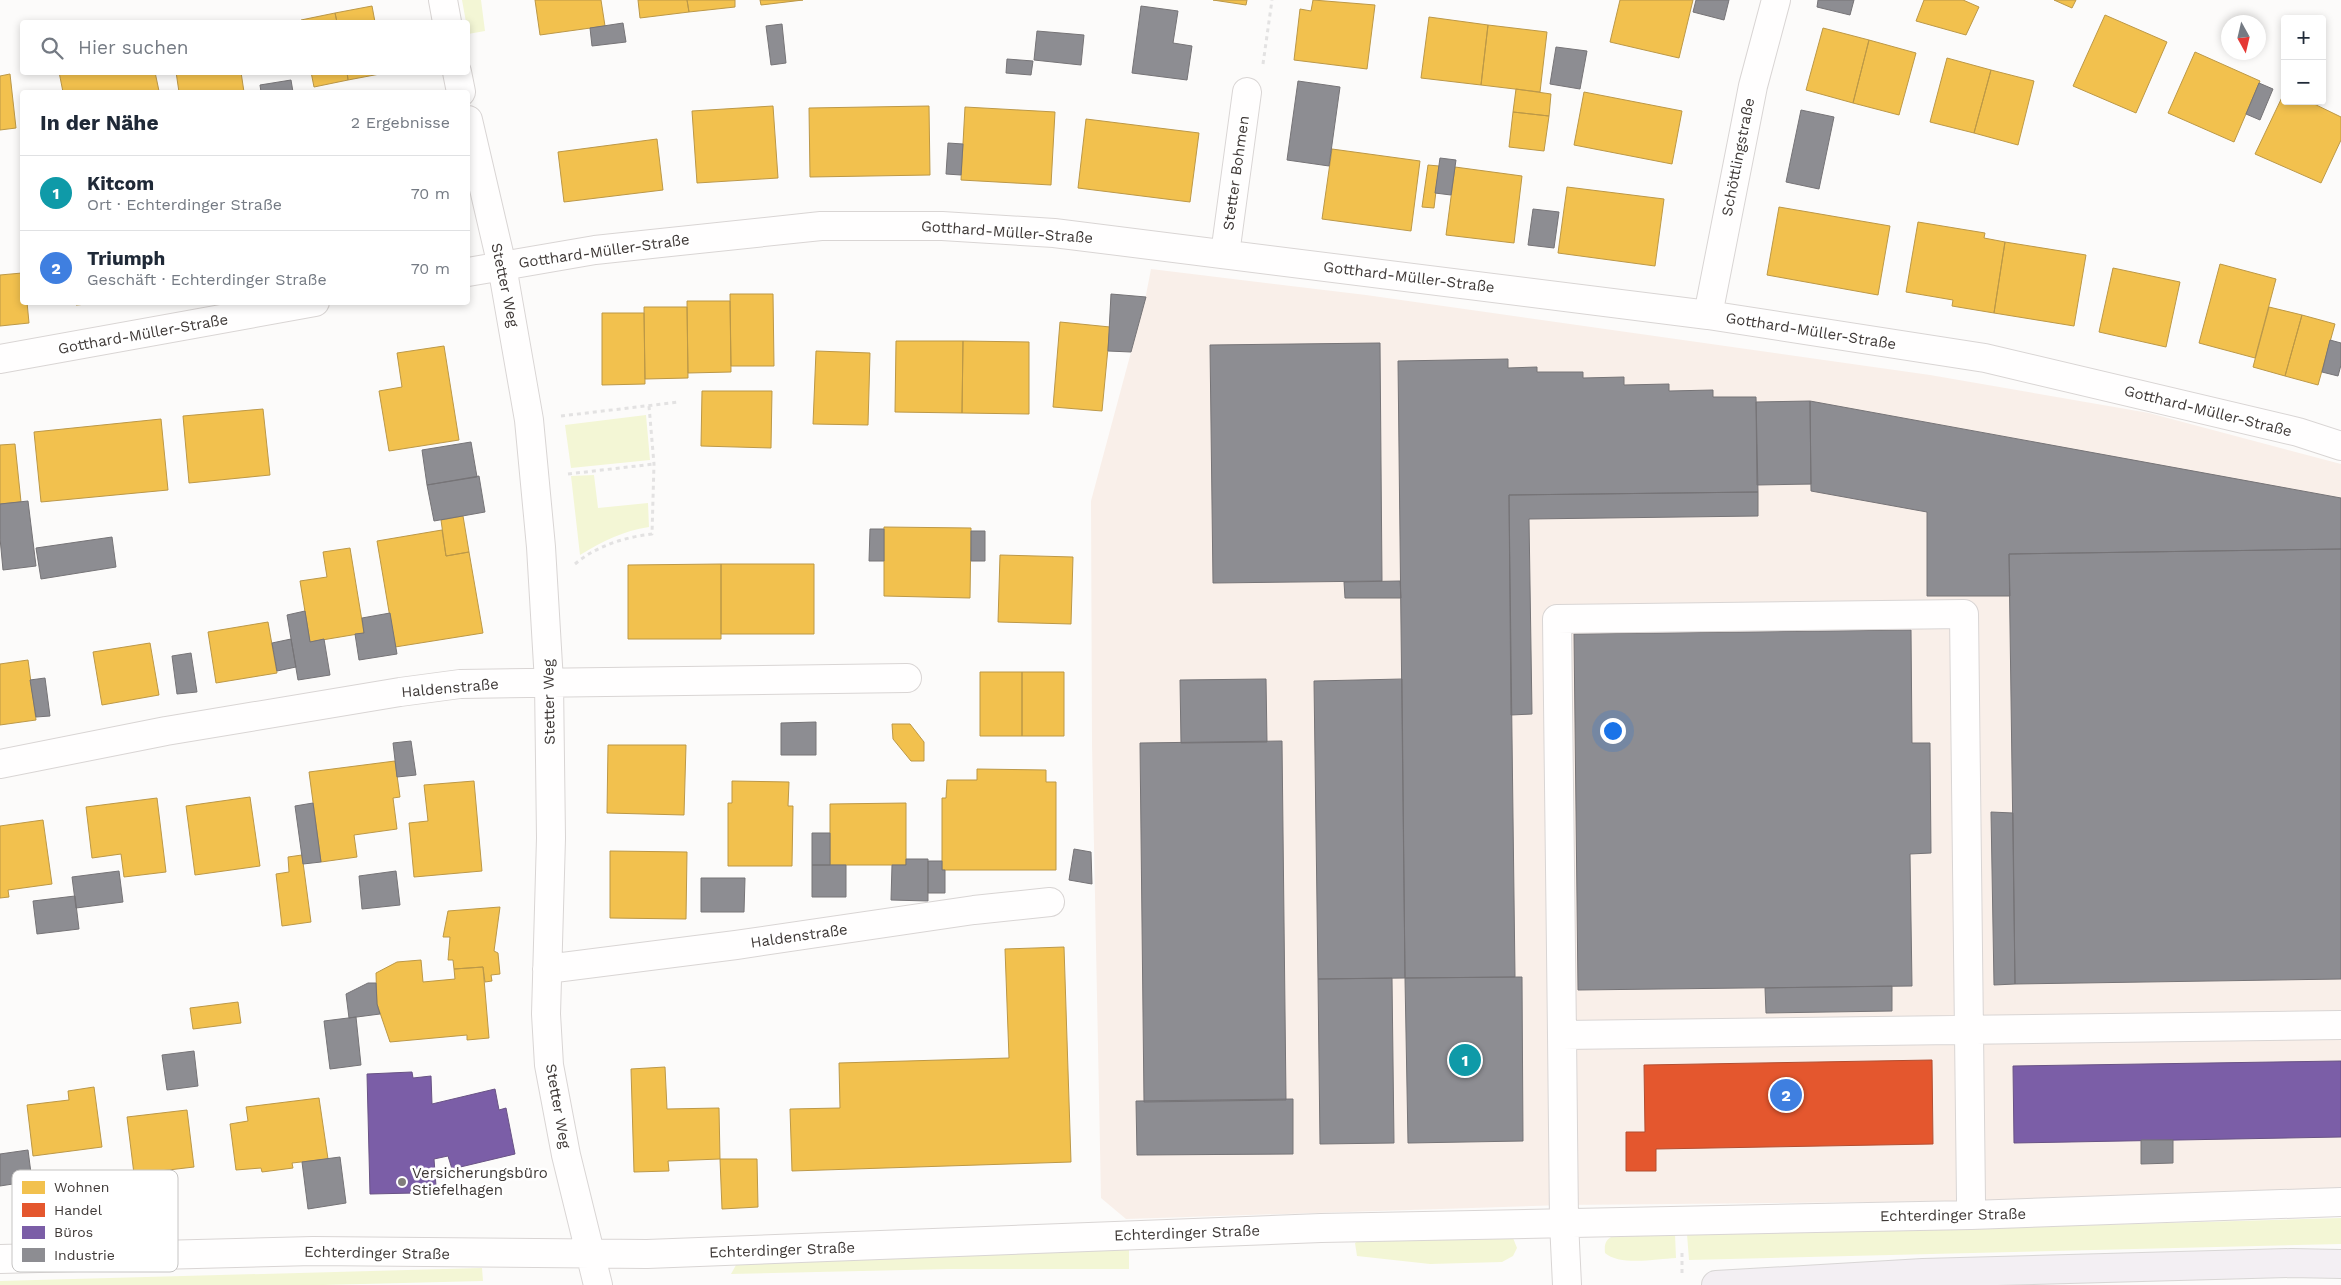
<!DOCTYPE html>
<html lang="de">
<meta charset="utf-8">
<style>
:root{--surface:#fff;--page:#f2f2f3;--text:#1f2937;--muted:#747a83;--line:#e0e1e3;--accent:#ea580c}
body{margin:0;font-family:"Work Sans",sans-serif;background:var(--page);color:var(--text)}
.controls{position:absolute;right:15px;top:15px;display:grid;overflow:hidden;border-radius:5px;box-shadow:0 2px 8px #0003}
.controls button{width:45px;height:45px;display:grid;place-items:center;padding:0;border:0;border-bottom:1px solid var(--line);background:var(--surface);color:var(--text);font:25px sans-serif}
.compass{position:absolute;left:2221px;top:15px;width:45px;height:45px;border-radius:50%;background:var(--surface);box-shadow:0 2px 8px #0003;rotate:172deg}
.you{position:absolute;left:1612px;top:730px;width:18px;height:18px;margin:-12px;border:4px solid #fff;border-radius:50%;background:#1a73e8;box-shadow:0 0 0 8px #1a73e833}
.badge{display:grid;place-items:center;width:32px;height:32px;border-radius:50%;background:var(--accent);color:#fff;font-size:16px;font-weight:700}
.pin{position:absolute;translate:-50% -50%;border:2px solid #fff;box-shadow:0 1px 5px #0006}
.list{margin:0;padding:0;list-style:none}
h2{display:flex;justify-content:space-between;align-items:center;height:65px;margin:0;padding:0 20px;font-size:21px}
h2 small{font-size:16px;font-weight:400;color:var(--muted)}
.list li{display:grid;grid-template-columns:32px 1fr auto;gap:15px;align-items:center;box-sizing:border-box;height:75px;padding:0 20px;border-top:1px solid var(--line)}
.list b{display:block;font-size:19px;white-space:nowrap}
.list p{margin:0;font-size:16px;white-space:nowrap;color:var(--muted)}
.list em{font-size:16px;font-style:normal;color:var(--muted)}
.icon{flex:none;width:28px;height:28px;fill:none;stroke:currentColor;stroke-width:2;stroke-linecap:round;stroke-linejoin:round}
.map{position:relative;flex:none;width:2341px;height:1285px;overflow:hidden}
.search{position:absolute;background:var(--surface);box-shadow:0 2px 8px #0003;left:20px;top:20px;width:450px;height:55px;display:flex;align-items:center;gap:12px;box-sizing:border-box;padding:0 18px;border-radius:5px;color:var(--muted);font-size:19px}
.panel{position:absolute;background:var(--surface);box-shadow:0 2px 8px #0003;left:20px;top:90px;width:450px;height:215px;border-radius:5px}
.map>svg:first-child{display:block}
.built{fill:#f9efe9}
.green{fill:#f3f6d5}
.homes{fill:#f2c14e;stroke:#bc9847}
.shops{fill:#e4572e;stroke:#b24e31}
.offices{fill:#7b5ea7;stroke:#695385}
.industry{fill:#8d8d92;stroke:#767477}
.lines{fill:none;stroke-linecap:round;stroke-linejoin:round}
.minor-casing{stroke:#d9d5d4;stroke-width:30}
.major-casing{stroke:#d8d6d5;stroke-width:30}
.path{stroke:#e3e2e2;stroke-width:3;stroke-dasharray:4 4;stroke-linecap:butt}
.minor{stroke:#fffefe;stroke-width:28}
.major{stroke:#f3eff3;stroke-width:28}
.poi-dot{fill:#817d7b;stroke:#fff;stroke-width:2}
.labels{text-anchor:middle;stroke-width:5;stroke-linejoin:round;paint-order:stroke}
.street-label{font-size:15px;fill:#3f3937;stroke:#fff}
.poi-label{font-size:15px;fill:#3f3937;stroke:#fff;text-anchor:start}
.key{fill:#fff;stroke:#c5c4c3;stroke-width:1}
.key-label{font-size:14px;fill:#3f3937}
</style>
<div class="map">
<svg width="2341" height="1285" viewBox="0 0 2341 1285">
<rect width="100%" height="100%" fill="#fcfbfa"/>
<path class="built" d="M1151 269 1366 295 1930 375 2149 413 2341 464V1189L1971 1201 1564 1205 1126 1219 1101 1198 1092 745 1091 501 1145 300Z"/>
<path class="green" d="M462 0H481L485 31 468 34V22H466Z
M646 415 650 460 571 468 565 425Z
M594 475 598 508 648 503 649 527C623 531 603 541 580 555L571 476Z
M2341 1218V1244L1689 1260 1687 1234 2065 1226Z
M1675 1234 1676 1258C1657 1259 1619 1266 1605 1253 1604 1243 1606 1239 1615 1235Z
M1513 1238 1517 1248 1513 1256 1502 1262 1430 1264 1357 1256 1355 1243 1359 1240Z
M1129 1246V1269H949L731 1274 736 1265 747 1262Z
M482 1268 483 1281 323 1285H0V1281Z"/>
<path class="homes" d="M535 0H601L605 26 540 35Z
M638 0H687L689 12 640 18Z
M687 0H735V7L689 12Z
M760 0H803L761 5Z
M1213 0H1247L1246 5Z
M1313 0 1375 5 1367 69 1294 60 1300 9 1311 11Z
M1620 0H1693L1679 58 1610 42Z
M1924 0H1963L1979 7 1966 35 1916 21Z
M2054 0H2076L2072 8Z
M372 6 375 22H337L335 13Z
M335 13 337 22H302L301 20Z
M2105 15 2167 42 2136 113 2073 86Z
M1429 17 1488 25 1481 85 1421 78Z
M1488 25 1547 32 1540 92 1481 85Z
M1823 28 1869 40 1853 103 1806 90Z
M1869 40 1916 53 1899 115 1853 103Z
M2195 52 2260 81 2234 142 2168 113Z
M1947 58 1991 70 1974 133 1930 122Z
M1991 70 2034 81 2018 145 1974 133Z
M59 72H155L159 91 63 92Z
M176 72H241L244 92H179Z
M311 72H347L348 80 314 87Z
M347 72H385V73L348 80Z
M10 74 16 128 0 130V76Z
M1516 89 1551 94 1549 116 1513 112Z
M2285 91V101H2308L2341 117V140L2321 183 2255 154Z
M1584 92 1682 111 1672 164 1574 145Z
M773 106 778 178 697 183 692 111Z
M929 106 930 175 810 177 809 108Z
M965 107 1055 112 1051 185 961 180Z
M1513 112 1549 116 1544 151 1509 147Z
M1086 119 1199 133 1190 202 1078 188Z
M657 139 663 190 564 202 558 152Z
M1332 149 1420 161 1411 231 1322 219Z
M1428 165 1439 166 1434 208 1422 207Z
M1455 167 1522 176 1514 243 1446 235Z
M1567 187 1664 199 1655 266 1558 253Z
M1779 207 1890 226 1878 295 1767 275Z
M1918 222 1985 233 1984 238 2005 242 1994 313 1952 306 1953 300 1906 292Z
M2005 242 2086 255 2074 326 1994 313Z
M2220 264 2276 279 2255 358 2199 343Z
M2113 268 2180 282 2166 347 2099 332Z
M22 273V302H27L29 323 0 326V275Z
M730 294H773L774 366H731Z
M687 301H730L731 372 688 373Z
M76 302H109L76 305Z
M644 307H687L688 378 645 379Z
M2269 307 2302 315 2285 376 2253 367Z
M602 313H644L645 384 602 385Z
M2302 315 2335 324 2318 385 2285 376Z
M1060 322 1110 327 1102 411 1053 407Z
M896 341H963L962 413 895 412Z
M963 341 1029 342V414L962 413Z
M444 346 459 440 389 451 379 391 402 387 397 353Z
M816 351 870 353 868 425 813 424Z
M702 391H772L771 448 701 446Z
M263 409 270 475 189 483 183 416Z
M161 419 168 490 41 502 34 432Z
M15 444 21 502 0 504V445Z
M463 516 469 552 446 556 441 520Z
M884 527 971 528 970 598 884 596Z
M442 530 446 556 469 552 483 633 395 647 377 541Z
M350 548 364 633 310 642 300 581 327 577 323 552Z
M1000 555 1073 557 1071 624 998 622Z
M721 564V639H628V565Z
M721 564H814V634H721Z
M268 622 277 673 216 683 208 632Z
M150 643 159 695 102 705 93 652Z
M28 660 36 720 0 725V664Z
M980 672H1022V736H980Z
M1022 672H1064V736H1022Z
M892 724H910L924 742V761H911L893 739Z
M608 745H686L684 815 607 813Z
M395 761 400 797 393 798 397 829 354 835 357 857 321 862 309 772Z
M977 769 1046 770V782H1056V870H942V798H946L947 780H977Z
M474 781 482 871 414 877 409 823 428 821 424 785Z
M732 781 789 782 788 806H793L792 866H728V803H732Z
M250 797 260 866 195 875 186 806Z
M157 798 166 872 124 877 121 854 92 858 86 807Z
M906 803V865H830V804Z
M43 820 52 884 8 890 9 897 0 898V826Z
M610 851 687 852 686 919 610 918Z
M302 855 311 922 282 926 276 874 289 872 288 857Z
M500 907 494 951 498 953 500 974 491 975 492 981 485 982 483 967 454 969 453 960H448L450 937H443L448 911Z
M1064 947 1071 1162 792 1171 790 1109 840 1108 839 1063 1009 1058 1005 949Z
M421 960 423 982 455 979 454 969 483 967 489 1038 467 1040V1035L390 1042 377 1004 376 973 397 962Z
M238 1002 241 1023 193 1029 190 1008Z
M665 1067 667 1109 719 1108 720 1159 668 1161 669 1171 634 1172 631 1069Z
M94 1087 102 1147 33 1156 27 1105 69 1100 68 1091Z
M319 1098 328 1159 292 1163 293 1168 262 1172 261 1168 236 1170 230 1124 248 1121 246 1107Z
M187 1110 194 1167 134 1174 127 1117Z
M720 1159H757L758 1207 722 1209Z"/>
<path class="shops" d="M1932 1060 1933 1144 1656 1149V1171H1626V1132H1645L1644 1065Z"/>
<path class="offices" d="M2341 1061V1137L2014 1143 2013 1066Z
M412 1072 413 1078 431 1076 432 1104 495 1089 499 1110 506 1108 515 1154 452 1169 448 1156 434 1159 436 1186 414 1188 415 1193 370 1194 367 1074Z"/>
<path class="industry" d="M1696 0H1729L1724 20 1693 12Z
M1818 0H1854L1850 15 1817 7Z
M1141 6 1178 11 1173 43 1192 46 1187 80 1132 73Z
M623 23 626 42 592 46 590 28Z
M782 24 786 63 771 65 766 26Z
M1037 31 1084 35 1081 65 1034 60Z
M1556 47 1587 51 1580 89 1550 84Z
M1007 59 1033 61 1031 75 1006 73Z
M291 80 293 92H261L260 85Z
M1298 81 1340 87 1329 166 1287 160Z
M2259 83 2273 89 2260 120 2246 114Z
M1801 110 1834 117 1819 189 1786 182Z
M948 143 963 144 961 175 946 174Z
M1440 158 1456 160 1451 195 1435 193Z
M1533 209 1559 212 1554 248 1528 245Z
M1111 294 1146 297 1131 352 1108 351Z
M2330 340 2341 343V365L2338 376 2322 372Z
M1380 343 1382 581 1213 583 1210 345Z
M1508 359V368L1537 367V372H1583V378L1624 377V385L1669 384V391L1713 390V397H1756L1758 492 1509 495 1515 977 1405 978 1398 361Z
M1810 401 2341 498V549L2009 554 2010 596H1927V512L1811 491Z
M1810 401 1811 484 1757 485 1756 402Z
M471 442 477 477 427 485 422 450Z
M479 476 485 512 434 521 427 485Z
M1758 492V516L1529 519 1532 714 1511 715 1509 495Z
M28 501 36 566 3 570 0 538V504Z
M870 529H884V561H869Z
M971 531H985V561H971Z
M112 537 116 567 41 579 36 548Z
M2341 549V979L2015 984 2009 554Z
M1400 581 1401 598H1345L1344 582Z
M305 611 310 642 324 639 330 675 298 680 287 615Z
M390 613 397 654 359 660 355 634 364 633 362 618Z
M1911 630 1912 743H1930L1931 853 1910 854 1912 986 1578 990 1574 634Z
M291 639 296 667 277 671 272 643Z
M191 653 197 692 177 694 172 656Z
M45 678 50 716 36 717 30 680Z
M1266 679 1267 742 1181 743 1180 680Z
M1402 679 1405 978 1318 979 1314 681Z
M816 722V755H781V723Z
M411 741 416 775 397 777 393 743Z
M1282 741 1286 1100 1144 1102 1140 743Z
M313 803 321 862 303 864 295 806Z
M1991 812 2013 813 2015 984 1994 985Z
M812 833H830V865H812Z
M1074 849 1091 852 1092 884 1069 880Z
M906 859H928V901L891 900 892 865H906Z
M928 861H942V870H945V893H928Z
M812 865H846V897H812Z
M119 871 123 902 76 908 72 877Z
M396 871 400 905 362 909 359 876Z
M701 878H745L744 912H701Z
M75 896 79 929 37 934 33 901Z
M1522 977 1523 1141 1408 1143 1405 978Z
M1392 978 1394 1143 1320 1144 1318 979Z
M368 983H376L377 1004 380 1014 349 1018 346 994Z
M1892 986V1011L1766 1013 1765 988Z
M356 1017 361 1065 330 1069 324 1021Z
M194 1051 198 1086 167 1090 162 1055Z
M1293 1099V1154L1137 1155 1136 1101Z
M2141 1140H2173V1163L2141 1164Z
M28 1150 32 1181 0 1186V1154Z
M340 1157 346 1203 308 1209 302 1162Z"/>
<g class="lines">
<g class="minor-casing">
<path id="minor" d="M443 0 447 22
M457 72 461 92
M468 120 502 266 529 420 541 547 549 682 551 838 546 1014 549 1065 566 1155 598 1285
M1225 254 1247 92
M468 272 595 250 821 226H942L1054 233 1708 315 1985 358 2298 432 2341 446
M1708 315 1753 86 1776 0
M0 359 315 302
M0 764 166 731 400 692 460 684 907 678
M547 969 736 945 974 910 1050 902
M1562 1035 1564 1222 1567 1285
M1971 1215V1201L1964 614 1557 619 1562 1035 2341 1025
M0 1259 313 1251 647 1254 1321 1228 1971 1215 2341 1202"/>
</g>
<g class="major-casing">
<path id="major" d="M1716 1285 1923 1273 2291 1263 2341 1264"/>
</g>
<path class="path" d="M1263 64 1272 0
M561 416 679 402
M568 474 654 464
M575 564C596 546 625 537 652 534L654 464 649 406
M1682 1253V1277"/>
<use href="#minor" class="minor"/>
<use href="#major" class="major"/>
</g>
<circle class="poi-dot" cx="402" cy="1182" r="5"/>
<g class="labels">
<g class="street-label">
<text transform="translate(1738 157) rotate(-79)" y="5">Schöttlingstraße</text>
<text transform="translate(1236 173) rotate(-82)" y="5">Stetter Bohmen</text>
<text transform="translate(1007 232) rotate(4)" y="5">Gotthard-Müller-Straße</text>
<text transform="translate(604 251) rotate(-8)" y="5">Gotthard-Müller-Straße</text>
<text transform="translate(1409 277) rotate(7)" y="5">Gotthard-Müller-Straße</text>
<text transform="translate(505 285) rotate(78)" y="5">Stetter Weg</text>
<text transform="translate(1811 331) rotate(9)" y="5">Gotthard-Müller-Straße</text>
<text transform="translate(143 334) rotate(-10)" y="5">Gotthard-Müller-Straße</text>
<text transform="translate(2208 411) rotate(14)" y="5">Gotthard-Müller-Straße</text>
<text transform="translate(450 688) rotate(-5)" y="5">Haldenstraße</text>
<text transform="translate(549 702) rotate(-91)" y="5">Stetter Weg</text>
<text transform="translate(799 936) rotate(-8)" y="5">Haldenstraße</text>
<text transform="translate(558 1106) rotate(80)" y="5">Stetter Weg</text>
<text transform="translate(1953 1215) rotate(-1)" y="5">Echterdinger Straße</text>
<text transform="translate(1187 1233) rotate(-2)" y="5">Echterdinger Straße</text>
<text transform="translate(782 1250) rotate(-2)" y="5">Echterdinger Straße</text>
<text transform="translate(377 1253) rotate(1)" y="5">Echterdinger Straße</text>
</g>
<g class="poi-label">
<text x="412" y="1178">Versicherungsbüro<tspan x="412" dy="17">Stiefelhagen</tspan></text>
</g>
</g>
<rect x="12" y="1170" width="166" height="102" rx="8" class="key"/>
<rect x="22" y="1181" width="23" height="13" fill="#f2c14e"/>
<rect x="22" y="1203" width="23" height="14" fill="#e4572e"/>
<rect x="22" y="1226" width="23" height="13" fill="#7b5ea7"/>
<rect x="22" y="1248" width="23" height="14" fill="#8d8d92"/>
<g class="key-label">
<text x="54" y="1192">Wohnen</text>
<text x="54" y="1215">Handel</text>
<text x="54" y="1237">Büros</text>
<text x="54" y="1260">Industrie</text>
</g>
</svg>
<div class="controls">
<button>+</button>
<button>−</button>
</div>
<svg class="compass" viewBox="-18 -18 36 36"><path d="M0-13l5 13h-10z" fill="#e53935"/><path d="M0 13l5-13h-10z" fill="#747a83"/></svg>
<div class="you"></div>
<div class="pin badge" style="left:1465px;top:1060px;background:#0f9aa8">1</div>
<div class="pin badge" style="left:1786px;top:1095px;background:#3f7fe0">2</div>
<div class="search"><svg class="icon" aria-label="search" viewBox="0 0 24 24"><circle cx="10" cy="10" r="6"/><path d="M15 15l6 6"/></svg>Hier suchen</div>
<section class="panel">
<h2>In der Nähe<small>2 Ergebnisse</small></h2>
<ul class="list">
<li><span class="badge" style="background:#0f9aa8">1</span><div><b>Kitcom</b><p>Ort · Echterdinger Straße</p></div><em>70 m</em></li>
<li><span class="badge" style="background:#3f7fe0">2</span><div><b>Triumph</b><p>Geschäft · Echterdinger Straße</p></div><em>70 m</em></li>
</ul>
</section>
</div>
